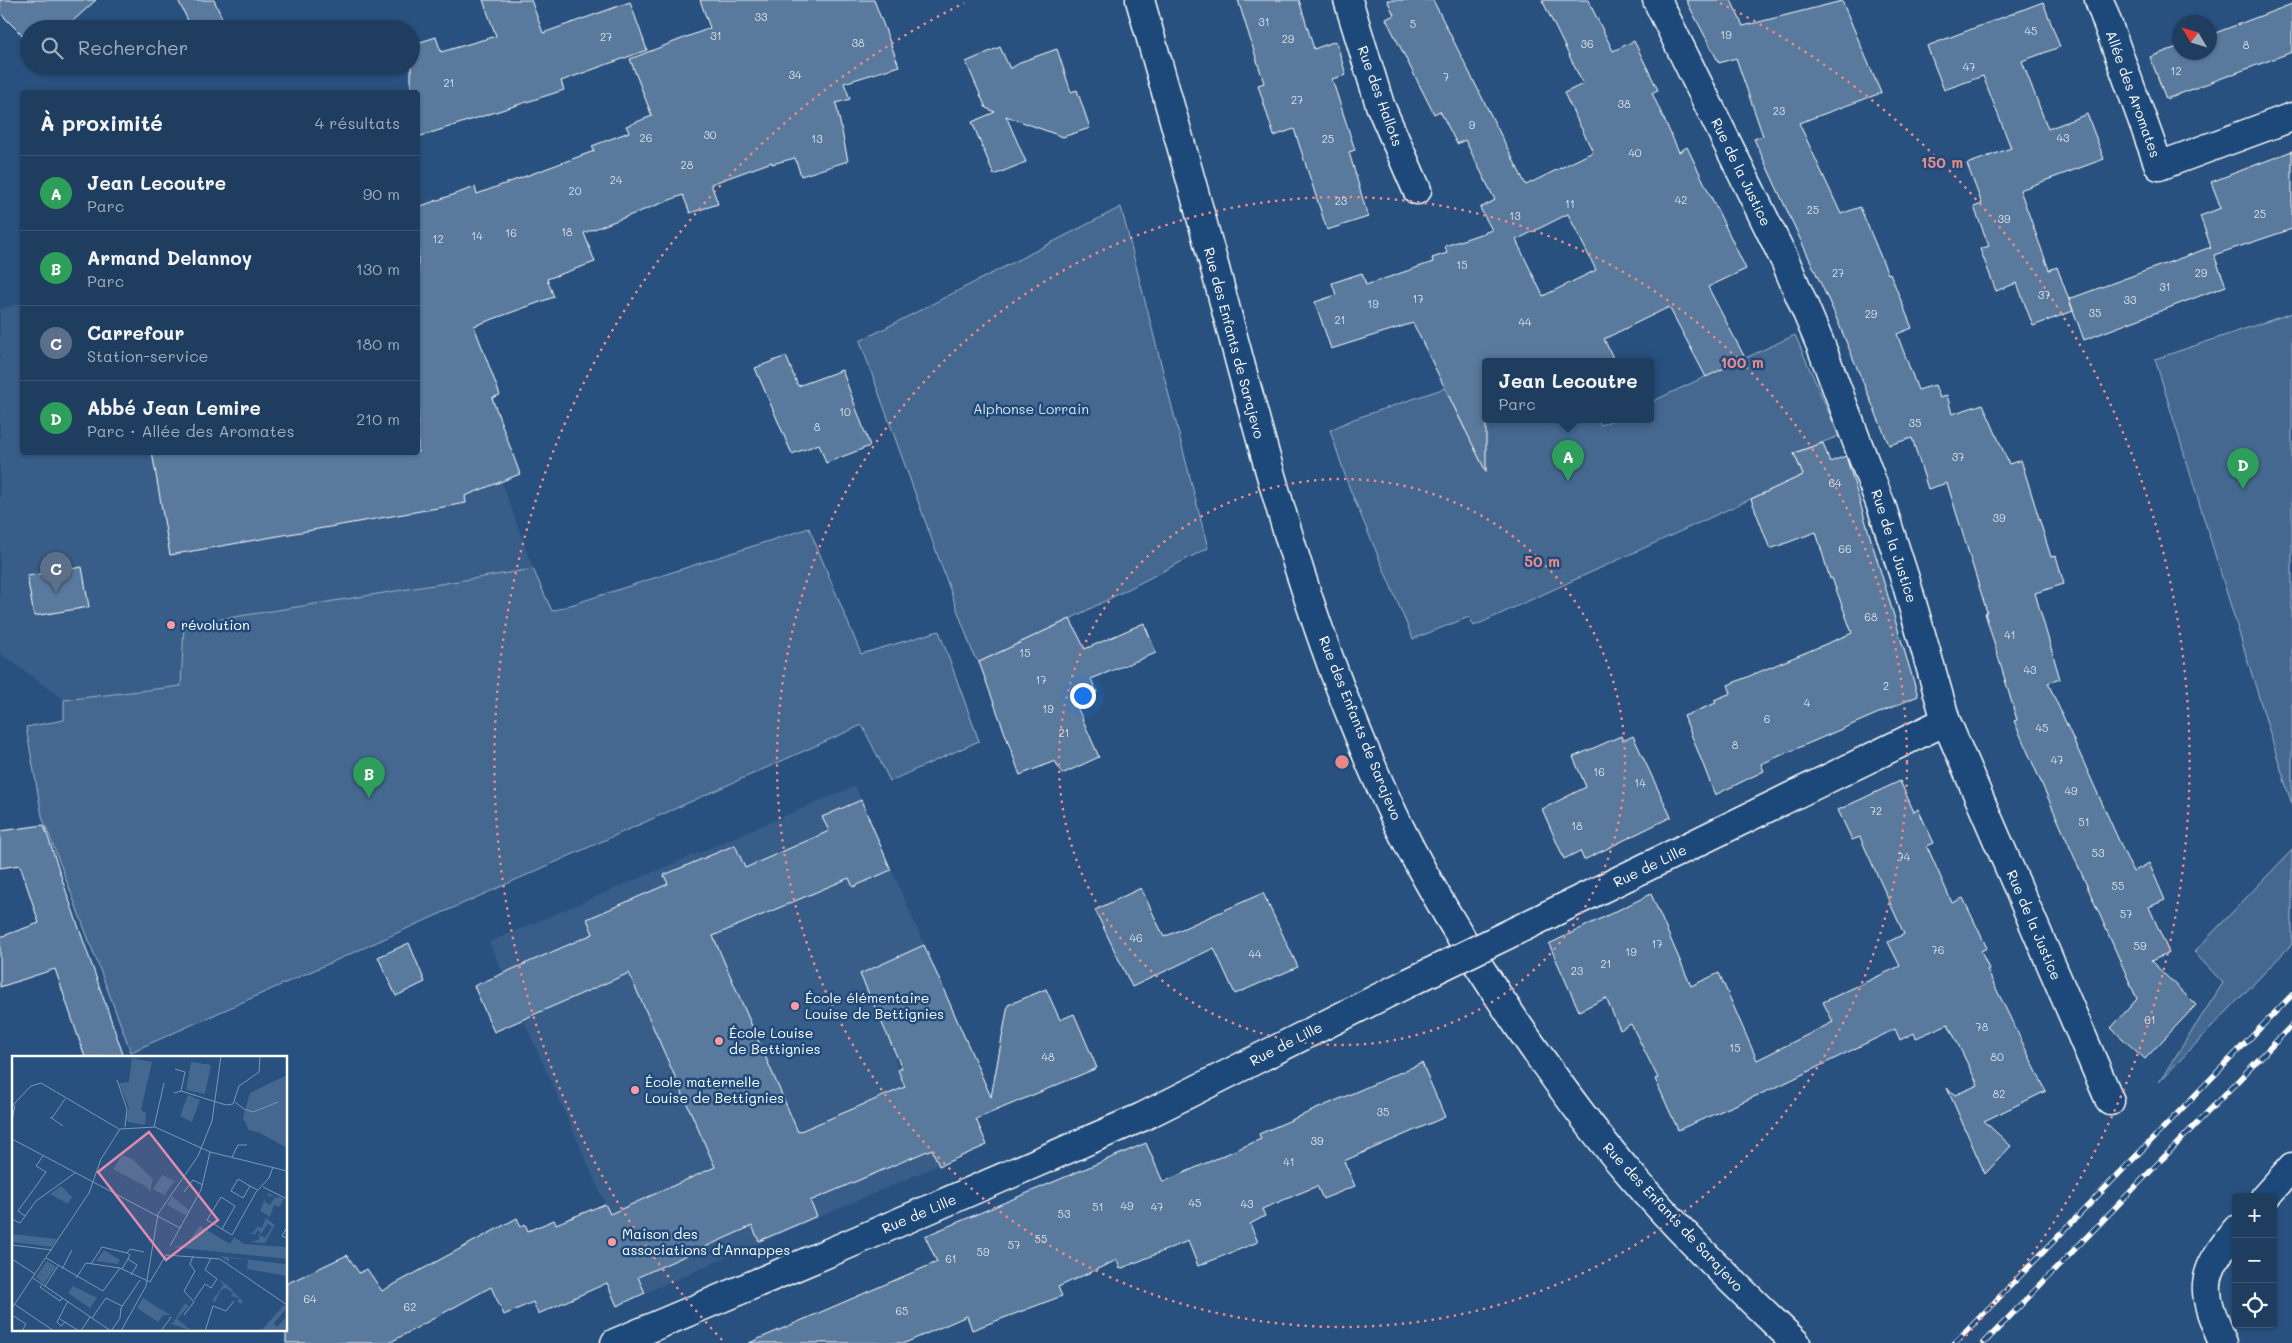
<!DOCTYPE html>
<html lang="fr">
<meta charset="utf-8">
<style>
:root{--surface:#1e3d5f;--page:#2b4868;--text:#f1f3f6;--muted:#a1aebd;--line:#3c5674;--accent:#ff9aa2}
body{margin:0;font-family:Mali,sans-serif;background:var(--page);color:var(--text)}
.controls{position:absolute;right:15px;bottom:15px;display:grid;overflow:hidden;border-radius:5px;box-shadow:0 1px 4px #0004}
.controls button{width:45px;height:45px;display:grid;place-items:center;padding:0;border:0;border-bottom:1px solid var(--line);background:var(--surface);color:var(--text);font:25px sans-serif}
.compass{position:absolute;left:2172px;top:15px;width:45px;height:45px;border-radius:50%;background:var(--surface);box-shadow:0 1px 4px #0004;rotate:308deg}
.you{position:absolute;left:1082px;top:695px;width:18px;height:18px;margin:-12px;border:4px solid #fff;border-radius:50%;background:#1a73e8;box-shadow:0 0 0 8px #1a73e833}
.badge{display:grid;place-items:center;width:32px;height:32px;border-radius:50%;background:var(--accent);color:#fff;font-size:16px;font-weight:700}
.pin{position:absolute;translate:-50% -41px;filter:drop-shadow(0 1px 2px #0008)}
.pin::after{content:'';position:absolute;top:26px;width:18px;height:15px;background:inherit;clip-path:polygon(0 0,100% 0,50% 100%)}
.popup{position:absolute;left:1482px;top:358px;width:172px;height:65px;box-sizing:border-box;display:grid;place-content:center;border-radius:5px;background:var(--surface);filter:drop-shadow(0 1px 4px #0005);font-size:16px;white-space:nowrap;color:var(--muted)}
.popup b{font-size:19px;color:var(--text)}
.popup::after{content:'';position:absolute;left:50%;top:100%;margin-left:-10px;border:10px solid transparent;border-top-color:var(--surface)}
.list{margin:0;padding:0;list-style:none}
h2{display:flex;justify-content:space-between;align-items:center;height:65px;margin:0;padding:0 20px;font-size:21px}
h2 small{font-size:16px;font-weight:400;color:var(--muted)}
.list li{display:grid;grid-template-columns:32px 1fr auto;gap:15px;align-items:center;box-sizing:border-box;height:75px;padding:0 20px;border-top:1px solid var(--line)}
.list b{display:block;font-size:19px;white-space:nowrap}
.list p{margin:0;font-size:16px;white-space:nowrap;color:var(--muted)}
.list em{font-size:16px;font-style:normal;color:var(--muted)}
.icon{flex:none;width:28px;height:28px;fill:none;stroke:currentColor;stroke-width:2;stroke-linecap:round;stroke-linejoin:round}
.map{position:relative;flex:none;width:2292px;height:1343px;overflow:hidden}
.search{position:absolute;background:var(--surface);box-shadow:0 1px 4px #0004;left:20px;top:20px;width:400px;height:55px;display:flex;align-items:center;gap:12px;box-sizing:border-box;padding:0 18px;border-radius:28px;color:var(--muted);font-size:19px}
.panel{position:absolute;background:var(--surface);box-shadow:0 1px 4px #0004;left:20px;top:90px;width:400px;height:365px;border-radius:5px}
.map>svg:first-child{display:block}
.built{fill:#375d88}
.green{fill:#446890;stroke:#a2b4c8}
.building{fill:#5a7a9d;stroke:#fff;fill-rule:evenodd}
.lines{fill:none;stroke-linecap:round;stroke-linejoin:round}
.street-casing{stroke:#fff;stroke-width:31}
.secondary-casing{stroke:#fff;stroke-width:31}
.street{stroke:#1f4a7a;stroke-width:28}
.secondary{stroke:#1f4a7a;stroke-width:28}
.rail-casing{stroke:#fff;stroke-width:5.5}
.rail{stroke:#1f4a7a;stroke-width:4;stroke-dasharray:11;stroke-linecap:butt}
.street-bridge-casing{stroke:#fff;stroke-width:31;stroke-linecap:butt}
.street-bridge{stroke:#1f4a7a;stroke-width:28}
.ring{fill:none;stroke:#e88989;stroke-width:2.5;stroke-dasharray:2.5 5}
.poi-dot{fill:#ff9aa2;stroke:#1f4a7a;stroke-width:2}
.labels{text-anchor:middle;stroke-width:5;stroke-linejoin:round;paint-order:stroke}
.number-label{font-size:11px;fill:#d6dee6}
.street-label{font-size:14px;fill:#fff;stroke:#1f4a7a}
.park-label{font-size:14px;fill:#dae1e9;stroke:#1f4a7a}
.poi-label{font-size:14px;fill:#fff;stroke:#1f4a7a;text-anchor:start}
.inset-road{fill:none;stroke:#7e97b2;stroke-width:1}
.view{fill:#e08cad;fill-opacity:0.15;stroke:#e08cad;stroke-width:2.5}
.inset-edge{fill:none;stroke:#fff;stroke-width:2.5}
.centre{fill:#e88989;stroke:#1f4a7a;stroke-width:2.5}
.ring-label{font-size:15px;text-anchor:middle;font-weight:bold;fill:#e88989;stroke:#1f4a7a;stroke-width:5;stroke-linejoin:round;paint-order:stroke}
</style>
<div class="map">
<svg width="2292" height="1343" viewBox="0 0 2292 1343">
<rect width="100%" height="100%" fill="#28517f"/>
<filter id="ink" filterUnits="userSpaceOnUse"><feTurbulence type="fractalNoise" baseFrequency=".02" numOctaves="2"/><feDisplacementMap in="SourceGraphic" scale="10" xChannelSelector="R" yChannelSelector="G"/><feConvolveMatrix kernelMatrix="1 2 1 2 8 2 1 2 1" color-interpolation-filters="sRGB"/></filter>
<g filter="url(#ink)">
<path class="built" d="M418 248 533 569 184 625 182 686 64 700 0 653V310L22 302V452H418Z
M855 786 983 1079 945 1096 918 1036 892 1047 898 1070 939 1165 645 1293 489 942Z"/>
<path class="green" d="M1121 207 1208 548 1070 619 979 662 974 656 860 341Z
M2292 313V805L2155 359Z
M1795 335 1839 436 1794 453 1803 475 1474 626 1469 617 1413 639 1349 487 1330 430 1354 419 1445 388 1465 430 1487 420H1598L1601 425 1613 420H1650L1651 402Z
M809 528 861 654 939 631 979 741 890 781 862 725 131 1052 42 816 26 727 64 720V700L181 686 184 625 533 569 552 611Z
M2292 850V944L2159 1082 2223 983 2194 952Z"/>
<path class="building" d="M0 0H96L64 29H29V42L0 13Z
M178 0H214L227 29H192Z
M483 0H531L543 33 630 2 647 50 561 81 564 90 418 137V92H411V45L436 37 441 52 496 36Z
M700 0H874L899 66 844 83 850 99 836 103 848 161 801 176 795 158 772 164V162L711 184 718 204 690 213 683 195 584 233 595 262 547 279 554 297 474 326 500 395 492 398 520 474 465 496 466 503 170 555 152 452H418V207L475 187 477 194 594 151 592 146 629 132 626 126 652 116 630 59 710 28Z
M1238 0H1299L1314 49 1336 41 1346 75 1332 79 1355 150 1349 152 1368 217 1327 230 1294 129 1274 136 1258 85 1264 83Z
M1387 0H1433L1526 185 1593 152 1564 93 1583 84 1542 0H1588L1613 51 1634 41 1658 90 1652 93 1679 152 1687 147 1746 269 1708 287 1745 358 1706 377 1669 307 1604 339 1615 362H1486V472L1413 323 1331 349 1315 302 1336 295 1332 283 1362 273 1366 285 1433 262 1432 258 1447 253 1445 246 1492 230 1480 208 1495 200 1465 140 1457 144 1440 111 1434 114 1386 19 1394 15ZM1568 214 1596 270 1543 296 1516 240Z
M1686 0H1731L1743 26 1842 1 1881 93 1799 123 1841 214 1860 207 1888 274 1890 273 1912 328 1897 334 1918 390 1935 385 1940 398 1947 395 1952 414 1983 404 2009 464 2021 460 2051 557 2056 556 2064 584 2035 593 2060 679 2048 683 2133 872 2149 863 2165 900 2149 907 2169 953 2151 961 2196 1005 2145 1059 2111 1028 2137 999 2014 721 2017 720 1985 613 1987 612 1947 483 1928 489 1912 438 1889 445 1833 310 1754 139 1763 136 1736 58 1719 63Z
M2043 2 2060 47 2022 61 2048 129 2087 114 2104 159 2020 190 2049 270 2057 267 2073 311 2033 326 2017 283 1996 291 1980 249 1989 246 1974 207 1982 204 1967 164 2011 148 1983 76 1944 90 1927 46Z
M2292 4V52L2166 99 2150 57 2180 46V52H2210V35Z
M1000 47 1010 69 1023 61 1057 49 1071 92 1077 90 1090 128 1063 137 1006 116 1026 162 994 175 972 122 995 112 986 108 966 62Z
M2292 151V229L2214 255 2226 286 2084 340 2069 299 2211 247 2200 216 2221 208 2211 182Z
M786 356 798 386 842 370 870 446 826 463 819 444 792 454 755 368Z
M1823 443 1830 462 1846 456 1918 696 1761 764 1764 771 1715 795 1684 716 1716 703 1714 700 1731 693 1728 685 1852 633 1832 578 1830 579 1816 532 1770 549 1751 499 1803 475 1794 453Z
M82 567 89 607 34 616 27 576Z
M1070 619 1085 649 1144 623 1156 653 1091 679 1097 692 1075 702 1099 757 1062 774 1055 761 1020 775 979 662Z
M1621 736 1623 741 1633 736 1671 817 1584 860 1580 851 1564 859 1542 809 1586 787 1573 757Z
M1900 781 1914 812 1918 809 1934 843 1927 846 1952 903 1963 898 1987 948 1981 951 1989 969 1987 970 2046 1091 1984 1121 2011 1146 1985 1174 1947 1088 1955 1095 1978 1085 1948 1024 1916 1038 1914 1033 1900 1040 1895 1029 1781 1085 1678 1130 1655 1079 1658 1078 1631 1024 1620 1030 1606 998 1579 1011 1549 944 1651 894 1691 986 1719 973 1757 1060 1833 1022 1823 1002 1900 966 1888 942 1904 934 1860 837 1852 840 1838 810Z
M861 800 891 870 853 887 849 878 713 936 798 1132 905 1087 898 1070 902 1068 860 974 924 945 991 1097 1008 1005 1046 989 1060 1020 1074 1014 1097 1068 976 1119 987 1145 939 1166 932 1149 810 1201 817 1216 759 1241 752 1226 638 1277 645 1293 617 1306 607 1283 538 1314 533 1302 504 1315 491 1287 389 1343H286V1284L347 1255 359 1273 367 1269 382 1291 517 1218 521 1227 525 1224 528 1231 554 1220 556 1224 605 1204 610 1214 715 1167 629 973 494 1032 474 986 593 934 587 919 668 884 664 875 735 845 745 868 829 831 822 817Z
M44 825 67 894 124 1057H85L55 969 0 987V937L39 923 20 865 0 868V831Z
M1141 888 1164 937 1263 893 1298 967 1235 994 1214 948 1132 987 1095 910Z
M409 943 425 982 396 996 378 957Z
M1422 1063 1445 1117 1344 1161 1355 1186 1323 1199 1317 1186 1262 1209 1265 1216 1250 1224 1258 1242 1198 1266 1188 1241 1120 1269 1117 1260 1058 1287 1062 1296 972 1330 967 1316 905 1343H749L937 1262 925 1236 1146 1143 1163 1182 1261 1139 1259 1134Z"/>
<g class="lines">
<g class="street-casing">
<path id="street" d="M1348 0 1380 105 1417 190
M1657 0 1786 263 1821 346 1883 511 1906 582 1946 721 2110 1101
M2099 0 2159 166 2292 117
M1548 915 1946 721
M2265 1197 2292 1167
M615 1343 842 1247 1142 1117 1410 982
M2223 1343C2201 1290 2198 1277 2236 1230"/>
</g>
<g class="secondary-casing">
<path id="secondary" d="M1140 0C1169 103 1199 206 1226 310 1272 485 1319 660 1398 824 1433 895 1475 962 1519 1027 1554 1078 1589 1127 1630 1174 1681 1234 1739 1288 1796 1343"/>
</g>
<use href="#street" class="street"/>
<use href="#secondary" class="secondary"/>
<g class="rail-casing">
<path id="rail" d="M1955 1343 2292 995
M1984 1343 2292 1025"/>
</g>
<use href="#rail" class="rail"/>
<g class="street-bridge-casing">
<path id="street-bridge" d="M1410 982 1548 915"/>
</g>
<use href="#street-bridge" class="street-bridge"/>
</g>
</g>
<g class="ring">
<circle cx="1342" cy="762" r="283"/>
<circle cx="1342" cy="762" r="565"/>
<path d="M722 1340A848 848 0 0 1 964 3M1720 3A848 848 0 0 1 1962 1340"/>
</g>
<g class="poi-dot">
<circle cx="171" cy="625" r="5"/>
<circle cx="795" cy="1006" r="5"/>
<circle cx="719" cy="1041" r="5"/>
<circle cx="635" cy="1090" r="5"/>
<circle cx="612" cy="1242" r="5"/>
</g>
<g class="labels">
<g class="number-label">
<text x="761" y="21">33</text>
<text x="1264" y="26">31</text>
<text x="1413" y="28">5</text>
<text x="2031" y="35">45</text>
<text x="1726" y="39">19</text>
<text x="716" y="40">31</text>
<text x="606" y="41">27</text>
<text x="1288" y="43">29</text>
<text x="858" y="47">38</text>
<text x="1587" y="48">36</text>
<text x="2246" y="49">8</text>
<text x="1969" y="71">47</text>
<text x="2176" y="75">12</text>
<text x="795" y="79">34</text>
<text x="1446" y="81">7</text>
<text x="449" y="87">21</text>
<text x="1297" y="104">27</text>
<text x="1624" y="108">38</text>
<text x="1779" y="115">23</text>
<text x="1472" y="129">9</text>
<text x="710" y="139">30</text>
<text x="646" y="142">26</text>
<text x="2063" y="142">43</text>
<text x="817" y="143">13</text>
<text x="1328" y="143">25</text>
<text x="1635" y="157">40</text>
<text x="687" y="169">28</text>
<text x="616" y="184">24</text>
<text x="575" y="195">20</text>
<text x="1681" y="204">42</text>
<text x="1341" y="205">23</text>
<text x="1570" y="208">11</text>
<text x="1813" y="214">25</text>
<text x="2260" y="218">25</text>
<text x="1515" y="220">13</text>
<text x="2004" y="223">39</text>
<text x="567" y="236">18</text>
<text x="511" y="237">16</text>
<text x="477" y="240">14</text>
<text x="438" y="243">12</text>
<text x="1462" y="269">15</text>
<text x="1838" y="277">27</text>
<text x="2201" y="277">29</text>
<text x="2165" y="291">31</text>
<text x="2044" y="299">37</text>
<text x="1418" y="303">17</text>
<text x="2130" y="304">33</text>
<text x="1373" y="308">19</text>
<text x="2095" y="317">35</text>
<text x="1871" y="318">29</text>
<text x="1340" y="324">21</text>
<text x="1525" y="326">44</text>
<text x="845" y="416">10</text>
<text x="1915" y="427">35</text>
<text x="817" y="431">8</text>
<text x="1958" y="461">37</text>
<text x="1835" y="487">64</text>
<text x="1999" y="522">39</text>
<text x="1845" y="553">66</text>
<text x="1871" y="621">68</text>
<text x="2010" y="639">41</text>
<text x="1025" y="657">15</text>
<text x="2030" y="674">43</text>
<text x="1041" y="684">17</text>
<text x="1886" y="690">2</text>
<text x="1807" y="707">4</text>
<text x="1048" y="713">19</text>
<text x="1767" y="723">6</text>
<text x="2042" y="732">45</text>
<text x="1064" y="737">21</text>
<text x="1735" y="749">8</text>
<text x="2057" y="764">47</text>
<text x="1599" y="776">16</text>
<text x="1640" y="787">14</text>
<text x="2071" y="795">49</text>
<text x="1876" y="815">72</text>
<text x="2084" y="826">51</text>
<text x="1577" y="830">18</text>
<text x="2098" y="857">53</text>
<text x="1904" y="861">74</text>
<text x="2118" y="890">55</text>
<text x="2126" y="918">57</text>
<text x="1136" y="942">46</text>
<text x="1657" y="948">17</text>
<text x="2140" y="950">59</text>
<text x="1938" y="954">76</text>
<text x="1631" y="956">19</text>
<text x="1255" y="958">44</text>
<text x="1606" y="968">21</text>
<text x="1577" y="975">23</text>
<text x="2150" y="1024">61</text>
<text x="1982" y="1031">78</text>
<text x="1735" y="1052">15</text>
<text x="1048" y="1061">48</text>
<text x="1997" y="1061">80</text>
<text x="1999" y="1098">82</text>
<text x="1383" y="1116">35</text>
<text x="1317" y="1145">39</text>
<text x="1289" y="1166">41</text>
<text x="1195" y="1207">45</text>
<text x="1247" y="1208">43</text>
<text x="1127" y="1210">49</text>
<text x="1098" y="1211">51</text>
<text x="1157" y="1211">47</text>
<text x="1064" y="1218">53</text>
<text x="1041" y="1243">55</text>
<text x="1014" y="1249">57</text>
<text x="983" y="1256">59</text>
<text x="951" y="1263">61</text>
<text x="310" y="1303">64</text>
<text x="410" y="1311">62</text>
<text x="902" y="1315">65</text>
</g>
<g class="street-label">
<text transform="translate(2133 94) rotate(70)" y="5">Allée des Aromates</text>
<text transform="translate(1380 96) rotate(70)" y="5">Rue des Hallots</text>
<text transform="translate(1741 172) rotate(64)" y="5">Rue de la Justice</text>
<text transform="translate(1234 343) rotate(75)" y="5">Rue des Enfants de Sarajevo</text>
<text transform="translate(1894 546) rotate(72)" y="5">Rue de la Justice</text>
<text transform="translate(1360 728) rotate(68)" y="5">Rue des Enfants de Sarajevo</text>
<text transform="translate(1650 866) rotate(-26)" y="5">Rue de Lille</text>
<text transform="translate(2034 925) rotate(67)" y="5">Rue de la Justice</text>
<text transform="translate(1286 1044) rotate(-27)" y="5">Rue de Lille</text>
<text transform="translate(919 1214) rotate(-23)" y="5">Rue de Lille</text>
<text transform="translate(1673 1217) rotate(47)" y="5">Rue des Enfants de Sarajevo</text>
</g>
<g class="park-label">
<text x="1031" y="414">Alphonse Lorrain</text>
</g>
<g class="poi-label">
<text x="181" y="630">révolution</text>
<text x="805" y="1003">École élémentaire<tspan x="805" dy="16">Louise de Bettignies</tspan></text>
<text x="729" y="1038">École Louise<tspan x="729" dy="16">de Bettignies</tspan></text>
<text x="645" y="1087">École maternelle<tspan x="645" dy="16">Louise de Bettignies</tspan></text>
<text x="622" y="1239">Maison des<tspan x="622" dy="16">associations d'Annappes</tspan></text>
</g>
</g>
<g transform="translate(12 1056)">
<rect width="275" height="275" fill="#28517f"/>
<path d="M120 2 140 6 129 54 134 57 133 69 116 66 114 62 117 52 107 27 117 26ZM179 6 199 9 193 38 174 34ZM275 19V92L248 77 237 74 231 62 238 37ZM176 39 188 44 180 66 168 60ZM110 99 119 102 141 123 138 136 135 131 101 113ZM150 119 163 125 152 139 141 133ZM49 130 60 141 56 148 38 138ZM257 137 264 142 268 141 275 145 272 143 267 151 262 149 258 161 248 155 254 141 253 146 258 149 263 141 255 140ZM160 140 178 155 173 159 155 149ZM254 162 263 169 253 187 240 186 248 183 246 178 253 182 260 171 256 168 249 178 246 174 242 179 237 176 241 177 245 171 250 172ZM188 170 218 188 222 181 232 188 275 191V203L160 191 174 189ZM0 178 45 183 40 191 25 189 0 186ZM92 194 108 204 106 208 84 205ZM208 200 273 208 275 220 235 213 236 204 217 202V206ZM35 205 44 211 32 228 24 221ZM206 223 214 228 231 245 229 248 225 245 228 242 219 240 221 237 214 232 209 234 203 246 200 245 211 229ZM61 230 85 242 78 252 56 237ZM131 242 148 253 159 259H151L146 266 125 252ZM173 247 177 250 165 263 180 275 157 267H161ZM272 249 275 252 262 267 265 271 275 260V275L250 274Z" fill="#446890"/>
<path class="inset-road" d="M163 13 173 16 169 35M105 24 115 53 113 71M162 37 169 35 214 49 221 48 227 30 247 16 248 0M223 46 232 53 241 56 266 46M0 50 19 30 29 27 107 73M38 61 51 70M40 62 53 43M0 66 3 49M142 71 152 27M0 83 168 172M220 101 226 89H235M238 130 231 142 219 135 226 123 238 130 244 133 246 135M251 131 275 143M172 136 181 124 191 129M209 141 223 150 210 173 195 164ZM13 160 6 155 34 116 24 110 31 100M0 163 8 167 24 145 63 117M275 171 270 180 275 182M210 173 220 179 244 136 257 122 261 111M0 189 40 194M158 190 189 134 198 96M115 197 118 193 132 196M34 202 91 235 108 212 138 226 154 199 208 203 275 249M0 203 23 218M116 203 125 209 119 219M79 208 90 191 115 197M50 213 60 194M110 213 118 199 115 197M21 222 99 275M64 222 74 207 108 212M30 229 28 231 48 245 50 242M33 230 46 210M182 244 193 228 199 232 205 223 193 214 199 202M2 248 42 275M0 252 77 137 89 103 108 73 143 71 198 96 275 115M0 259 14 268 10 275M172 259 182 246 172 235 183 215 178 208 181 200M80 262 94 242 110 250M48 263 67 275M53 266 49 270 45 266 56 245M69 275 78 261M99 275 108 262 109 252 128 224M109 275 134 230 146 158 186 100 200 65 209 0M149 275 159 261M193 275 201 250 214 255 222 245"/>
<path class="view" d="M137 76 206 164 154 204 86 116Z"/>
<rect width="275" height="275" class="inset-edge"/>
</g>
<circle cx="1342" cy="762" r="8" class="centre"/>
<g class="ring-label">
<text x="1942" y="168">150 m</text>
<text x="1742" y="368">100 m</text>
<text x="1542" y="567">50 m</text>
</g>
</svg>
<div class="controls">
<button>+</button>
<button>−</button>
<button><svg class="icon" aria-label="locate" viewBox="0 0 24 24"><circle cx="12" cy="12" r="6"/><path d="M12 2v4M12 18v4M2 12h4M18 12h4"/></svg></button>
</div>
<svg class="compass" viewBox="-18 -18 36 36"><path d="M0-13l5 13h-10z" fill="#e53935"/><path d="M0 13l5-13h-10z" fill="#a1aebd"/></svg>
<div class="you"></div>
<div class="pin badge" style="left:1568px;top:481px;background:#2e9e5b">A</div>
<div class="popup"><b>Jean Lecoutre</b>Parc</div>
<div class="pin badge" style="left:369px;top:798px;background:#2e9e5b">B</div>
<div class="pin badge" style="left:56px;top:593px;background:#5c6f8a">C</div>
<div class="pin badge" style="left:2243px;top:489px;background:#2e9e5b">D</div>
<div class="search"><svg class="icon" aria-label="search" viewBox="0 0 24 24"><circle cx="10" cy="10" r="6"/><path d="M15 15l6 6"/></svg>Rechercher</div>
<section class="panel">
<h2>À proximité<small>4 résultats</small></h2>
<ul class="list">
<li><span class="badge" style="background:#2e9e5b">A</span><div><b>Jean Lecoutre</b><p>Parc</p></div><em>90 m</em></li>
<li><span class="badge" style="background:#2e9e5b">B</span><div><b>Armand Delannoy</b><p>Parc</p></div><em>130 m</em></li>
<li><span class="badge" style="background:#5c6f8a">C</span><div><b>Carrefour</b><p>Station-service</p></div><em>180 m</em></li>
<li><span class="badge" style="background:#2e9e5b">D</span><div><b>Abbé Jean Lemire</b><p>Parc · Allée des Aromates</p></div><em>210 m</em></li>
</ul>
</section>
</div>
